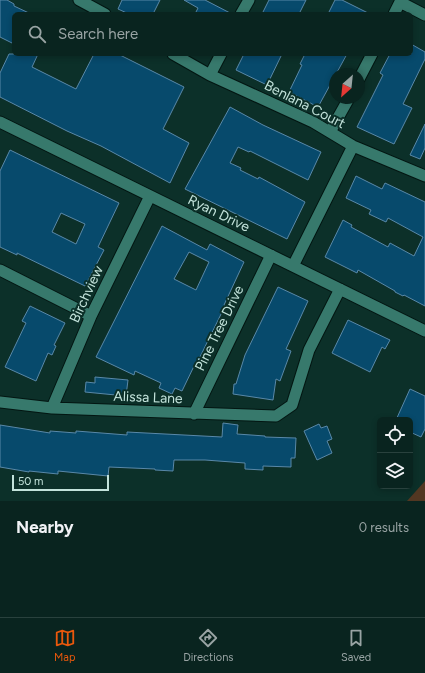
<!DOCTYPE html>
<style>
:root{--surface:#09241f;--page:#122c28;--text:#f1f3f6;--muted:#99a4a4;--line:#29413d;--accent:#ea580c}
body{margin:0;font-family:Figtree,sans-serif;background:var(--page);color:var(--text)}
.controls{position:absolute;right:12px;bottom:12px;display:grid;overflow:hidden;border-radius:6px;box-shadow:0 2px 6px #0003}
.controls button{width:36px;height:36px;display:grid;place-items:center;padding:0;border:0;border-bottom:1px solid var(--line);background:var(--surface);color:var(--text);font:20px sans-serif}
.compass{position:absolute;left:329px;top:68px;width:36px;height:36px;border-radius:50%;background:var(--surface);box-shadow:0 2px 6px #0003;rotate:207deg}
.scale{position:absolute;left:12px;bottom:10px;width:97px;box-sizing:border-box;padding-left:4px;border:2px solid #c3e3db;border-top:0;font-size:11px;line-height:14px;white-space:nowrap;color:#c3e3db;-webkit-text-stroke:3px #0c3029;paint-order:stroke}
.list{margin:0;padding:0;list-style:none}
h2{display:flex;justify-content:space-between;align-items:center;height:52px;margin:0;padding:0 16px;font-size:17px}
h2 small{font-size:13px;font-weight:400;color:var(--muted)}
.icon{flex:none;width:22px;height:22px;fill:none;stroke:currentColor;stroke-width:2;stroke-linecap:round;stroke-linejoin:round}
.map{position:relative;flex:none;width:425px;height:501px;overflow:hidden}
.search{position:absolute;background:var(--surface);box-shadow:0 2px 6px #0003;left:12px;right:12px;top:12px;height:44px;display:flex;align-items:center;gap:10px;box-sizing:border-box;padding:0 14px;border-radius:6px;color:var(--muted);font-size:15px}
.sheet{height:116px;background:var(--surface)}
nav{display:flex;justify-content:space-around;align-items:center;box-sizing:border-box;height:56px;border-top:1px solid var(--line);background:var(--surface);font-size:11px;color:var(--muted)}
nav a{display:grid;justify-items:center;gap:2px}
nav .on{color:var(--accent)}
.map>svg:first-child{display:block}
.green{fill:#523722}
.building{fill:#074a6c;stroke:#5988a8;fill-rule:evenodd}
.lines{fill:none;stroke-linecap:round;stroke-linejoin:round}
.minor-casing{stroke:#031612;stroke-width:13}
.minor{stroke:#37796c;stroke-width:11}
.labels{text-anchor:middle;stroke-width:4;stroke-linejoin:round;paint-order:stroke}
.street-label{font-size:14px;fill:#c3e3db;stroke:#0c3029}
</style>
<div class="map">
<svg width="425" height="501" viewBox="0 0 425 501">
<rect width="100%" height="100%" fill="#0c3029"/>
<path class="green" d="M425 481V501H407Z"/>
<path class="building" d="M0 0H7L14 4V6L31 14H14V44L0 37Z
M122 0H160L153 14H129L118 9Z
M184 0H205L232 14H195L198 8Z
M269 0H306L299 14H262Z
M335 0H342L370 14H328Z
M411 44 425 52V59L403 104 412 108 394 144 357 127 383 75 380 73 390 54H411Z
M9 54H38L32 67 76 89 94 54H118L184 87 163 129 189 143 170 183 101 146 67 131 0 97V73Z
M244 54H282L267 85 236 70Z
M305 54H347L318 107 289 92 302 65 300 64Z
M230 107 263 125 321 152 308 180 250 151 249 152 238 147 230 163 241 168 240 170 258 179 259 177 305 202 287 239 185 189Z
M425 124V148L420 159 410 155Z
M10 150 119 203 98 247 104 250 85 286 17 253V255L0 247V171ZM61 213 85 224 76 244 52 232Z
M356 176 382 189 385 183 425 202V306L404 295 403 296 395 292V291L358 270 357 273 325 257 343 220 352 225 351 227 388 247 390 243 414 256 423 237 388 218 386 222 369 214 371 210 346 198Z
M162 226 207 250 210 244 244 262 224 305 225 306 197 363 196 362 182 391 175 388 172 394 159 388 161 383 135 371 134 375 96 357ZM189 252 209 262 196 290 174 279Z
M278 287 308 301 286 349 291 351 280 381 276 379 273 400 233 394 234 384H236L245 355Z
M30 306 65 323 54 345 56 346 52 355 48 353 36 381 5 367 26 323 22 321Z
M348 320 390 340 385 349 382 347 370 372 332 353Z
M95 377 128 380 126 396 85 392 86 382 95 383Z
M410 389 425 396V429L421 437 410 432V420H396Z
M223 423 238 425 237 434 265 436V437L296 438 295 458H291V467L263 466V470L245 469V463L205 460H174L173 471 155 470V469L109 467 108 476 58 471V474L29 471V472L0 467V425L50 433V431L76 433V431L127 435V432L222 437Z
M319 424 321 428 327 426 332 439 327 441 332 453 317 460 304 431Z"/>
<g class="lines">
<g class="minor-casing">
<path id="minor" d="M79 0 105 14
M400 2 425 15
M241 14 249 0
M394 14 401 0
M173 54 210 75 313 122 353 146 425 176
M210 75 221 54
M359 79 372 54
M0 122 425 331
M330 132 349 98
M293 266 353 146
M0 270 91 316
M0 402 52 408 276 416 292 405 309 350 340 289
M52 408 91 316 150 196
M194 414 271 255"/>
</g>
<use href="#minor" class="minor"/>
</g>
<g class="labels">
<g class="street-label">
<text transform="translate(305 104) rotate(27)" y="5">Benlana Court</text>
<text transform="translate(219 213) rotate(26)" y="5">Ryan Drive</text>
<text transform="translate(86 294) rotate(-65)" y="5">Birchview</text>
<text transform="translate(219 328) rotate(-64)" y="5">Pine Tree Drive</text>
<text transform="translate(148 397) rotate(2)" y="5">Alissa Lane</text>
</g>
</g>
</svg>
<div class="controls">
<button><svg class="icon" aria-label="locate" viewBox="0 0 24 24"><circle cx="12" cy="12" r="6"/><path d="M12 2v4M12 18v4M2 12h4M18 12h4"/></svg></button>
<button><svg class="icon" aria-label="layers" viewBox="0 0 24 24"><path d="M12 4l9 5-9 5-9-5zM3 14l9 5 9-5"/></svg></button>
</div>
<svg class="compass" viewBox="-18 -18 36 36"><path d="M0-13l5 13h-10z" fill="#e53935"/><path d="M0 13l5-13h-10z" fill="#99a4a4"/></svg>
<div class="scale">50 m</div>
<div class="search"><svg class="icon" aria-label="search" viewBox="0 0 24 24"><circle cx="10" cy="10" r="6"/><path d="M15 15l6 6"/></svg>Search here</div>
</div>
<section class="sheet">
<h2>Nearby<small>0 results</small></h2>
<ul class="list">
</ul>
</section>
<nav>
<a class="on"><svg class="icon" aria-label="map" viewBox="0 0 24 24"><path d="M3 6l6-2 6 2 6-2v14l-6 2-6-2-6 2zM9 4v14M15 6v14"/></svg>Map</a>
<a><svg class="icon" aria-label="directions" viewBox="0 0 24 24"><path d="M12 3l9 9-9 9-9-9zM9 14v-3h6M13 9l2 2-2 2"/></svg>Directions</a>
<a><svg class="icon" aria-label="saved" viewBox="0 0 24 24"><path d="M7 4h10v16l-5-4-5 4z"/></svg>Saved</a>
</nav>
